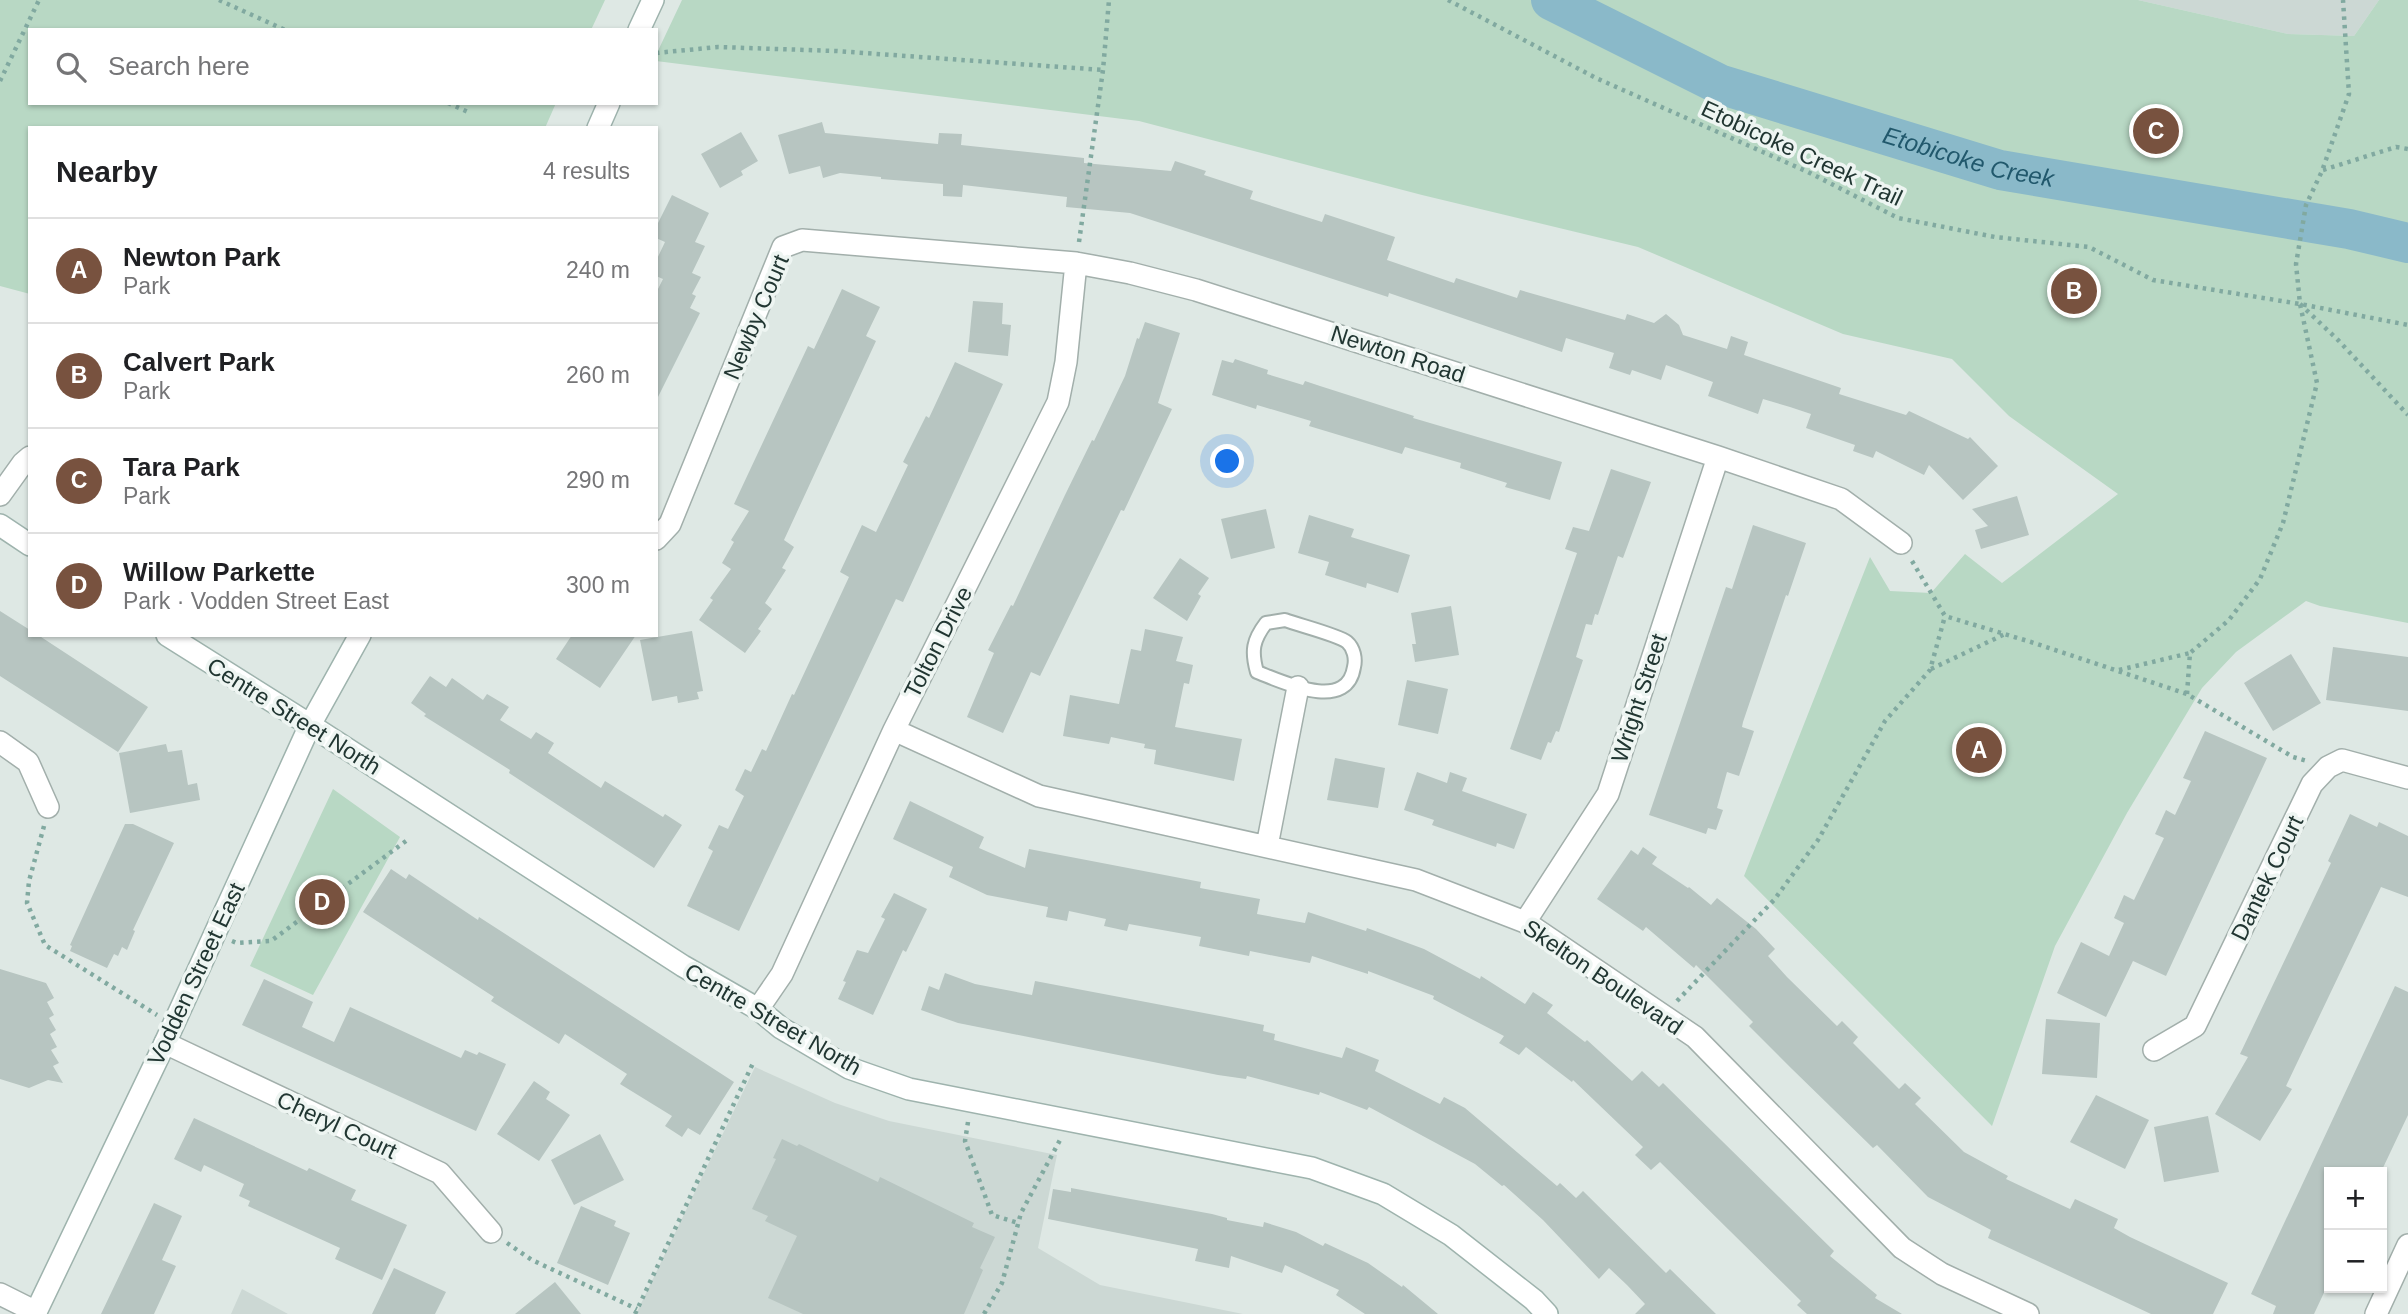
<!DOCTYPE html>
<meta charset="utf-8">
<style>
:root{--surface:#fff;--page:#f2f2f2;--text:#202124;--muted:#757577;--line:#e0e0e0;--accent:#78523f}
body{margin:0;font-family:Arial,sans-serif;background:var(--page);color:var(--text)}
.controls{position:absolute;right:21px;bottom:21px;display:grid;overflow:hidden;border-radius:0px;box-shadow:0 2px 5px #0004}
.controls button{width:63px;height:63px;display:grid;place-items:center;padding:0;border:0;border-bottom:2px solid var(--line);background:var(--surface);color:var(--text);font:35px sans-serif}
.you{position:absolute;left:1228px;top:462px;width:24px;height:24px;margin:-18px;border:5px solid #fff;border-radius:50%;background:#1a73e8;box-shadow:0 0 0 10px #1a73e833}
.badge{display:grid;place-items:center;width:46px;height:46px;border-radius:50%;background:var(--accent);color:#fff;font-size:23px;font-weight:700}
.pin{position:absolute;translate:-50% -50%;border:4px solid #fff;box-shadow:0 2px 7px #0006}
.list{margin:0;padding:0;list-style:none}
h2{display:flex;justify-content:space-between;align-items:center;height:91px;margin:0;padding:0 28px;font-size:30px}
h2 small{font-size:23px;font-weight:400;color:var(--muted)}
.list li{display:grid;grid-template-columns:46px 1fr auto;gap:21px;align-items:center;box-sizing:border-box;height:105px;padding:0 28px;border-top:2px solid var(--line)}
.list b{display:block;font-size:26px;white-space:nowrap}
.list p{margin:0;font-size:23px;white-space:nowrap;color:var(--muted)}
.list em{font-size:23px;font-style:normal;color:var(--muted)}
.icon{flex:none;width:38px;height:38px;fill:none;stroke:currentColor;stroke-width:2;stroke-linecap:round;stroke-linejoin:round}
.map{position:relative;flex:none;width:2408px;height:1314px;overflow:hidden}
.search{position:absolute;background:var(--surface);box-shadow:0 2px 5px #0004;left:28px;top:28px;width:630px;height:77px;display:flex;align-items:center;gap:18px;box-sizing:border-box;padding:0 24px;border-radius:0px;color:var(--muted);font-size:26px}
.panel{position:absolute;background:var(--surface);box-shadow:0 2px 5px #0004;left:28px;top:126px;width:630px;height:511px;border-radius:0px}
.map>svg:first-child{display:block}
.built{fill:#ccd8d4}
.green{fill:#b8d8c4}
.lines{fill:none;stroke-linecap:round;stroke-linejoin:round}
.river{stroke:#8ab9c9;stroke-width:40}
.building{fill:#b7c5c1}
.lane-casing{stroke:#a2afab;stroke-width:16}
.street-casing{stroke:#a2afab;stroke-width:24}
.secondary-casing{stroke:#9eb3ad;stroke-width:24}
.path{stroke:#81a9a0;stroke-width:4.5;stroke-dasharray:3.5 5;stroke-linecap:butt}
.lane{stroke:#fff;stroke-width:12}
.street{stroke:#fff;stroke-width:21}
.secondary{stroke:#fff;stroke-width:21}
.labels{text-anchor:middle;stroke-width:7;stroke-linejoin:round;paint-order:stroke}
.street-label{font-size:23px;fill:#213632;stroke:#eef5f2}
.water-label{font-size:24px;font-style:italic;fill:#21586c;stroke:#eef5f2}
</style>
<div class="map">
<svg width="2408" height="1314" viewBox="0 0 2408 1314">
<rect width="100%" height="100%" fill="#dee8e4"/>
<path class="built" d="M2138 0H2379L2354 36 2288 34Z
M755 1067 835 1103 889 1121 1057 1155 1038 1248 1100 1285 1243 1314H636Z
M242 1289 288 1314H231Z"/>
<path class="green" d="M0 0H605L591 30H30V103H556L545 128H30V294L0 286Z
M682 0H2138L2288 34 2354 36 2379 0H2408V623L2320 606 2306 601 2236 652 2202 688 2127 813 2055 946 1992 1126 1744 876 1870 557 1890 591 1931 593 1965 554 2002 583 2118 494 2009 416 1952 359 1843 334 1638 247 1422 195 1139 121 656 61V55Z
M333 789 400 837 313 995 250 966Z"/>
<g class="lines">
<path class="river" id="s1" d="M1551 0 1719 84 2000 170 2349 229 2408 243"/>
</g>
<path class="building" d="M822 122 825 133 938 144 939 133 962 134 961 145 1084 158V163L1171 171 1175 161 1206 171 1204 175 1253 191 1250 199 1322 222 1325 214 1395 237 1387 260 1454 283 1456 278 1517 298 1520 290 1625 320 1627 314 1654 323 1666 314 1679 325 1683 335 1727 349 1731 336 1748 342 1744 355 1841 388 1839 394 1906 415 1909 411 1968 439 1970 437 1998 466 1963 500 1929 465 1924 475 1876 451 1873 458 1853 451 1855 445 1806 428 1811 414 1790 407 1763 399 1758 414 1708 396 1713 382 1666 365 1661 380 1632 370 1630 375 1609 368 1614 353 1566 338 1562 352 1389 293 1388 297 1130 213 1066 207 1067 197 963 185 962 197 943 196V184L881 179V177L840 173 823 178 820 166 789 174 778 135Z
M741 132 758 161 741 171 743 175 720 188 701 154Z
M672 195 709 213 695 242 705 246 692 273 701 277 692 294 696 296 690 308 700 313 656 401V293L663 279 656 276V261L665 242 656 238V227Z
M842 289 880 307 866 336 876 341 784 540 794 547 782 568 786 570 765 603 772 609 758 629 761 631 745 653 699 620 713 600 710 598 731 569 722 563 734 542 731 540 749 511 734 504 808 346 814 349Z
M973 301 1003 303 1002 324 1011 325 1008 356 968 352Z
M1145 322 1180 333 1158 403 1172 409 1124 511 1121 510 1040 676 1031 672 1003 733 967 717 994 653 988 650 1011 605 1013 606 1065 495 1092 440 1094 441 1125 376 1137 338 1139 339Z
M1235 359 1268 370 1267 374 1303 385 1305 381 1320 386 1414 416 1413 418 1562 462 1550 500 1505 487 1507 483 1460 468 1461 463 1405 447 1402 454 1309 426 1311 421 1257 405 1256 409 1212 395 1222 360 1233 363Z
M955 362 1003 384 903 602 896 599 739 931 687 906 713 851 708 848 719 825 728 829 744 796 735 790 745 769 751 772 762 749 766 751 792 694 794 695 849 577 840 572 862 525 876 532 908 465 903 462 926 416 929 418Z
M1611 469 1651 482 1623 558 1618 556 1598 615 1595 614 1592 625 1586 624 1576 657 1583 660 1559 732 1556 731 1551 743 1548 742 1541 760 1510 749 1577 553 1565 549 1573 527 1589 531Z
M2017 496 2029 535 1981 549 1975 530 1988 526 1972 509Z
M1266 509 1275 548 1231 559 1221 519Z
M1309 515 1354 529 1351 537 1410 555 1398 593 1367 583 1366 588 1325 575 1329 562 1298 553Z
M1753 525 1806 543 1788 596 1786 595 1743 722 1742 727 1754 731 1739 776 1727 772 1717 808 1723 810 1716 830 1708 828 1706 834 1649 815 1726 587 1732 589Z
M1180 558 1209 578 1198 594 1201 596 1187 621 1153 598Z
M1451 606 1459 655 1415 662 1412 644H1416L1411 613Z
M0 611 30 630V635H38L148 707 118 752 0 676Z
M1145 629 1183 637 1176 661 1193 665 1189 684 1184 683 1175 727 1242 739 1234 781 1154 764 1156 750 1144 748 1145 744 1111 737 1109 744 1063 736 1070 695 1119 704 1131 649 1141 651Z
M692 631 703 691 697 692 699 699 678 703 677 696 652 701 640 640Z
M572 635H636L600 688 556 659Z
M2333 647 2408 657V711L2326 700Z
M2291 654 2321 703 2273 731 2244 683Z
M430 676 446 687 452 678 483 700 487 694 509 707 500 720 531 739 536 732 554 743 548 753 601 788 605 781 663 817 665 814 682 825 654 868 509 773 510 770 424 716 426 714 411 703Z
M1407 680 1448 689 1438 734 1398 725Z
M2205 731 2267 758 2166 976 2133 961 2106 1017 2057 993 2081 942 2109 956 2124 923 2114 918 2124 895 2134 900 2164 838 2155 834 2166 810 2175 815 2191 781 2183 778Z
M166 744 168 752 182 750 188 785 197 783 200 800 130 813 119 753Z
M1335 758 1385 768 1378 808 1327 800Z
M1417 772 1447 783 1450 772 1467 778 1462 791 1527 814 1514 849 1497 843 1496 847 1432 825 1434 820 1404 810Z
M910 801 984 837 979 848 1025 868 1029 849 1201 882 1200 888 1260 899 1257 914 1305 923 1308 912 1366 931 1367 928 1424 949 1480 979 1481 976 1525 1004 1533 992 1553 1005 1547 1013 1585 1042 1587 1040 1632 1081 1642 1071 1659 1087 1663 1083 1834 1251 1830 1256 1877 1295 1875 1298 1902 1314H1807L1797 1305 1801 1301 1660 1162 1651 1170 1635 1155 1643 1147 1573 1080 1572 1082 1526 1047 1519 1055 1499 1043 1504 1036 1433 999 1434 996 1368 971V974L1312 956 1310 963 1250 951 1249 956 1199 946 1201 937 1129 924 1127 931 1104 926 1106 919 1069 911 1067 921 1046 917 1048 907 987 895 949 877 953 867 893 839Z
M2350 814 2377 827 2379 822 2408 836V897L2381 887 2286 1086 2292 1089 2260 1141 2215 1114 2248 1057 2240 1054 2331 863 2328 861Z
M125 824H133L174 843 133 930 135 931 127 950 122 947 118 956 114 954 107 968 70 951 72 946 70 945Z
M1643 847 1657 857 1652 864 1688 888 1689 887 1711 905 1717 898 1756 929 1775 949 1768 956 1787 977 1837 1026 1842 1021 1858 1037 1853 1043 1899 1089 1905 1083 1921 1098 1915 1104 1964 1152 2008 1176 2006 1179 2070 1209 2075 1199 2118 1219 2114 1228 2130 1237 2228 1283 2213 1314H2151L1988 1238 1991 1230 1928 1197 1877 1145 1873 1148 1792 1069 1749 1026 1753 1022 1696 965 1694 968 1646 927 1643 931 1597 899 1631 850 1638 855Z
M391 869 406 879 409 874 478 920 479 917 734 1082 700 1135 688 1128 682 1137 665 1126 672 1116 620 1084 627 1074 565 1034 559 1044 491 1001 494 997 363 912Z
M894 893 927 909 906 952 903 950 873 1015 838 999 846 982 843 981 857 950 868 953 885 919 881 917Z
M0 969 46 983 54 998 47 1002 54 1015 49 1018 56 1030 50 1034 57 1047 51 1050 59 1063 53 1066 63 1083 48 1080 29 1088 0 1079Z
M945 973 975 984 1032 995 1035 981 1225 1017 1264 1025 1263 1031 1275 1034 1274 1040 1342 1058 1346 1047 1379 1060 1375 1071 1440 1104 1444 1097 1465 1108 1557 1186 1560 1183 1576 1198 1583 1191 1666 1273 1670 1269 1716 1314H1635L1645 1304 1627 1285 1609 1268 1599 1279 1543 1220 1504 1185 1502 1186 1475 1164 1369 1107 1367 1110 1320 1092 1319 1095 1247 1076 1246 1079 1218 1075 958 1023 921 1010 929 986 939 990Z
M264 979 313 1002 302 1027 334 1042 350 1007 461 1058 465 1050 477 1055 479 1052 506 1064 476 1131 242 1025Z
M2395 986 2408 992V1115L2381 1172H2329V1282L2314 1314H2273L2276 1306 2251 1294Z
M2046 1019 2100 1023 2097 1078 2042 1074Z
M534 1081 550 1092 546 1099 570 1115 539 1161 497 1134Z
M2096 1095 2149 1120 2125 1169 2070 1142Z
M2208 1116 2219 1172 2164 1182 2154 1127Z
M194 1118 307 1171 309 1168 356 1190 351 1200 407 1225 382 1280 335 1259 340 1248 248 1206 250 1201 239 1196 244 1184 204 1165 201 1172 174 1159Z
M600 1134 624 1180 574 1205 551 1160Z
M782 1139 797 1146 799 1144 878 1182 880 1177 974 1223 972 1227 995 1237 980 1268 983 1270 964 1314H803L768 1298 797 1236 765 1221 768 1216 752 1209 776 1159 773 1158Z
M1071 1188 1212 1214 1227 1218V1220L1263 1227 1264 1222 1296 1232 1323 1246 1325 1243 1368 1263 1402 1287 1403 1285 1438 1314H1365L1336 1295 1339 1290 1285 1265 1282 1273 1231 1256 1229 1268 1195 1261 1198 1249 1048 1219 1053 1189 1071 1192Z
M154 1203 182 1216 162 1260 176 1266 154 1314H101Z
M581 1206 616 1221 614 1226 630 1233 608 1285 557 1263Z
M394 1268 446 1292 435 1314H372Z
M555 1282 581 1314H515Z"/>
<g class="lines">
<g class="lane-casing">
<path id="lane" d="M1285 620C1298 625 1338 635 1347 642 1354 648 1356 659 1354 667 1347 713 1283 682 1257 672 1251 651 1253 640 1266 623Z"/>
</g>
<g class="street-casing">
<path id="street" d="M0 495 23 463 30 457
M656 539 670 524 783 247 802 240 1076 263 1130 273 1196 290 1718 457 1841 499 1901 543
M894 730 1039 796 1416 880 1525 922 1695 1037 1902 1248 1942 1274 2028 1314
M0 742 28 762 48 807
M1267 846 1298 687
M1525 922 1608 794 1718 457
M758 1009 782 974 894 730 1058 402 1066 362 1076 263
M165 1043 440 1173 491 1232
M2154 1050 2195 1026 2312 784 2328 767 2342 760 2408 778
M0 1294 36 1312
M2376 1314 2408 1245"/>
</g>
<g class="secondary-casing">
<path id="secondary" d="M639 30 653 0
M598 128 609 103
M0 525 30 545
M167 635 310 725 683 966 758 1009 781 1028 849 1068 909 1089 1312 1168 1383 1194 1451 1235 1534 1300 1547 1314
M35 1314 165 1043 310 725 360 635"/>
</g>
<path class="path" d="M219 0 285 30
M1448 0 1596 78 1808 172 1898 218 1995 237 2089 247 2153 280 2300 304 2408 325
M656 53 718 47 836 51 1103 70
M0 81 39 0
M448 103 468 112
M2323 170 2396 147 2408 149
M1079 242 1103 70 1109 0
M2300 304 2338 340 2408 415
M1912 561 1945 616 2031 642 2187 694 2293 757 2307 761
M1931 669 2005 634
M2119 670 2190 653
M2187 694 2190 653 2229 620 2260 579 2283 523 2317 383 2300 304 2296 264 2306 205 2322 171 2349 94 2343 0
M44 826 29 881 27 903 45 945 157 1015
M232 941 237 943 271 941 410 838
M1677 1001 1774 900 1818 840 1885 721 1930 670 1945 616
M968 1122 965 1141 992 1215 1018 1223
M507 1243 532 1260 637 1309
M635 1314 754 1061
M984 1314 1002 1283 1021 1213 1060 1140"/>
<use href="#lane" class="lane"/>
<use href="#street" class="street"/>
<use href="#secondary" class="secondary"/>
</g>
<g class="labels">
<g class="street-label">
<text transform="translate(1802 153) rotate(25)" y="8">Etobicoke Creek Trail</text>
<text transform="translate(756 317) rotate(-67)" y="8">Newby Court</text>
<text transform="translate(1398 354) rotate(18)" y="8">Newton Road</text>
<text transform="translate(938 642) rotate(-63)" y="8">Tolton Drive</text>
<text transform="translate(1639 698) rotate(-72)" y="8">Wright Street</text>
<text transform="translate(294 716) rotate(32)" y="8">Centre Street North</text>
<text transform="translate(2267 878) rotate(-64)" y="8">Dantek Court</text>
<text transform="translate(196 974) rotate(-65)" y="8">Vodden Street East</text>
<text transform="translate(1603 977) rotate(34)" y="8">Skelton Boulevard</text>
<text transform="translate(773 1019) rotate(30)" y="8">Centre Street North</text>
<text transform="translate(337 1125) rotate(25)" y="8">Cheryl Court</text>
</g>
<g class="water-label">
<text dy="8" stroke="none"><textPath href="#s1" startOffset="448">Etobicoke Creek</textPath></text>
</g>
</g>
</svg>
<div class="controls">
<button>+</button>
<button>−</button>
</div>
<div class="you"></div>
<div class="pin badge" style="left:1979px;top:750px">A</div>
<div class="pin badge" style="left:2074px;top:291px">B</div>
<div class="pin badge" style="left:2156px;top:131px">C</div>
<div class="pin badge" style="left:322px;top:902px">D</div>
<div class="search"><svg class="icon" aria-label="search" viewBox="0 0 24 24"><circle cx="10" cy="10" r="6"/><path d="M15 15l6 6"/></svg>Search here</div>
<section class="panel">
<h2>Nearby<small>4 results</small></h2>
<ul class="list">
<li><span class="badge">A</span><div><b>Newton Park</b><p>Park</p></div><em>240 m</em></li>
<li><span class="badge">B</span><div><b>Calvert Park</b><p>Park</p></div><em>260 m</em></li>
<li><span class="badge">C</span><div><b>Tara Park</b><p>Park</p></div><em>290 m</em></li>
<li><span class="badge">D</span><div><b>Willow Parkette</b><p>Park · Vodden Street East</p></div><em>300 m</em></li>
</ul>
</section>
</div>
